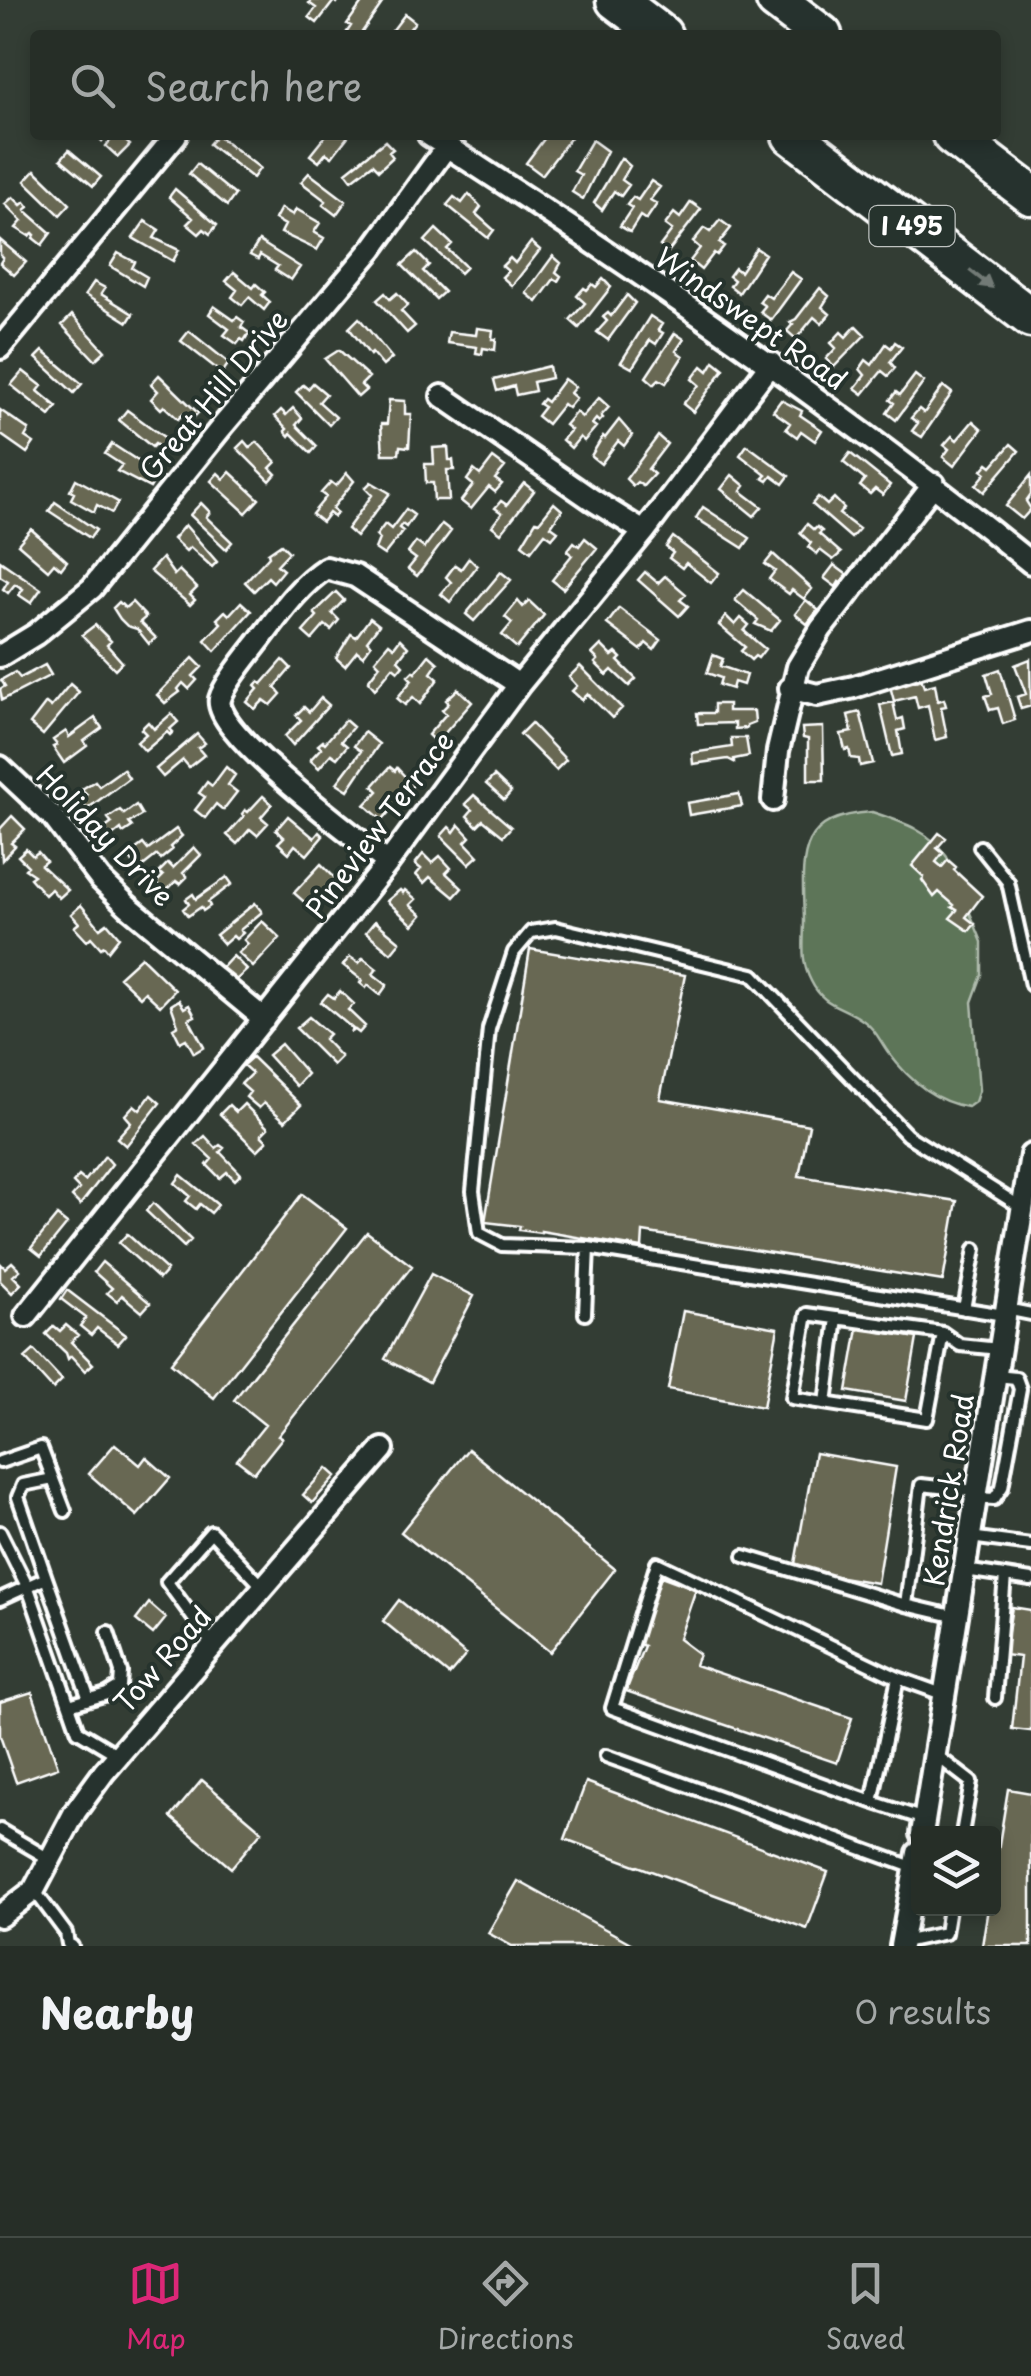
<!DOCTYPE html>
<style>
:root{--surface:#262e27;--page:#2e362f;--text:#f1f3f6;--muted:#a4a8a7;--line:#424a44;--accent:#db2777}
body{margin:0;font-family:"Playpen Sans",sans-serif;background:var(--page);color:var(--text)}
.controls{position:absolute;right:30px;bottom:30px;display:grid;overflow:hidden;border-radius:10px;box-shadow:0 5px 15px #0003}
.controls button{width:90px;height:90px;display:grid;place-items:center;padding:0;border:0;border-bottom:2px solid var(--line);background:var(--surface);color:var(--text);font:50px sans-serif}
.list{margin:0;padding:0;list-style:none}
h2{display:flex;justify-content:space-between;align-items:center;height:130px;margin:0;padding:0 40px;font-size:42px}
h2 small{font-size:32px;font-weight:400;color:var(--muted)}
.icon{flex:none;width:55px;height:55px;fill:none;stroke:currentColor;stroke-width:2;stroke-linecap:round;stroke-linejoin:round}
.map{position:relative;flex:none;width:1031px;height:1946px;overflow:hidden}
.search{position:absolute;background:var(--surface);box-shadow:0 5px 15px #0003;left:30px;right:30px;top:30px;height:110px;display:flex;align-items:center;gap:25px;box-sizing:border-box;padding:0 35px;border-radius:10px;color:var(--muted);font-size:38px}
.sheet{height:290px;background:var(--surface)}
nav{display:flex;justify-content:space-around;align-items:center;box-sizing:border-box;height:140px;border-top:2px solid var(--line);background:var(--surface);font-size:28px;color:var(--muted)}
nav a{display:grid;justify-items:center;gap:5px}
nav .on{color:var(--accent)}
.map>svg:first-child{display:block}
.green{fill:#5d7458;stroke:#aebaac;stroke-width:2.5}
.building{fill:#686752;stroke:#fff;stroke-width:2.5}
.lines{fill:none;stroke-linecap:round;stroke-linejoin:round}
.lane-casing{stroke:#fff;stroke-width:18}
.street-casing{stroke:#fff;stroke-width:28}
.highway-casing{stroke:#fff;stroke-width:45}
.lane{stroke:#26332d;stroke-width:10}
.street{stroke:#26332d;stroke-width:20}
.highway{stroke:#26332d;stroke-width:38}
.oneway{fill:#727a76}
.labels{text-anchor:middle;stroke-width:8;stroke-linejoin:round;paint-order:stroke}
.shield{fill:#26332d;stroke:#bec2c0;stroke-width:2.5}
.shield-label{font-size:25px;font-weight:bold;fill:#fff}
.street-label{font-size:28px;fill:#fff;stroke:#26332d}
</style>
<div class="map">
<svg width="1031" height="1946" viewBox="0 0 1031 1946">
<rect width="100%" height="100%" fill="#333d34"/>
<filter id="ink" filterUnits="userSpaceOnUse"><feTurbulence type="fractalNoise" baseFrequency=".01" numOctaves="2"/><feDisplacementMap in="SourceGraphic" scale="20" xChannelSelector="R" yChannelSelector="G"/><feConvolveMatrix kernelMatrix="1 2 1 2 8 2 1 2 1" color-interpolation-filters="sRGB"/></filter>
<g filter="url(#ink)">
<path class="green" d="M872 812C902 822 929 830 947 857L982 942V975L972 1002 979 1090 975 1102 968 1107C935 1102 908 1079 888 1052 880 1041 876 1030 865 1022 844 1005 824 1008 811 981 800 960 804 943 804 920 802 858 795 817 872 812Z"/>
<path class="building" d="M311 0H339L337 3 334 1 317 23 309 17 316 8 309 3Z
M364 0 383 2 360 35H345L351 26 347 24Z
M405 14 415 22 405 35H389Z
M96 135H119L130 145 118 157 106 146 110 141 105 137 102 141Z
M217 135 260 168 253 178 209 144Z
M326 135H349L332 157 326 153 319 162 310 155Z
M547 135 572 136 542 175 526 163Z
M592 140 607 151 583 199 572 192 581 175 574 171Z
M385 141 393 149 389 152 393 157 379 170 373 164 352 180 346 172Z
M69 150 101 177 93 186 61 159Z
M621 158 630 166 622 180 629 185 621 196 614 191 602 210 594 203Z
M197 164 235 195 227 206 189 174Z
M35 170 70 204 60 215 25 181Z
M309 173 346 201 336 215 323 205 326 201 301 182Z
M651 181 660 187 650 200 657 204 646 220 640 216 630 232 620 226 632 208 627 205 633 197 638 200Z
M175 189 217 225 210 234 204 229 199 234 187 224 193 218 169 197Z
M469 194 481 207 476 214 494 230 488 238 447 205 454 197 462 203Z
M13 197 21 205 25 202 29 207 25 210 51 233 42 245 33 238 35 235 33 233 29 236 16 228 22 221 5 204Z
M691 202 701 209 668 252 660 246 672 230 665 225 674 213 680 218Z
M281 208 293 215 296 209 320 223 314 232 324 238 317 250 281 233 285 225 275 219Z
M720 220 731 228 719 243 724 246 717 255 714 253 701 270 690 261 700 248 693 242 704 228 710 232Z
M145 221 159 230 154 238 179 250 173 261 133 238Z
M436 229 452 244 447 249 466 267 460 273 425 241Z
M0 240 26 262 14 275 0 263 3 258 0 255Z
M259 241 300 267 291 280 275 270 278 266 260 255 258 259 250 255Z
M531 242 540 250 512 286 502 277 508 271 502 266 510 258 515 263Z
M756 248 765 254 739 293 730 286 734 280 729 276 735 268 740 272Z
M416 252 429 265 423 271 444 292 436 299 402 265Z
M118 253 135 262 132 268 147 277 143 286 110 266Z
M553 256 561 263 556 272 561 276 558 281 554 279 537 302 526 293Z
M234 272 253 288 256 284 265 292 262 295 270 302 264 310 249 297 242 305 232 297 237 290 226 281Z
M791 272 801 279 771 320 760 312 765 306 759 302 765 294 771 298Z
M603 279 611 287 579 328 570 320 585 303 577 296 584 288 587 290 592 284 596 287Z
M94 282 105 288 101 294 133 314 128 322 85 295Z
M820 288 829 296 822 307 830 314 822 324 814 317 796 339 787 331 793 324 790 322 796 319Z
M385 293 390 299 397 293 408 305 401 311 415 326 407 333 377 300Z
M627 295 635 303 608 340 597 332 607 321 603 317 608 313 611 316Z
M214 306 234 320 237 317 244 322 241 327 249 333 244 341 241 339 237 344 224 335 229 329 209 314Z
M72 315 105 351 95 360 62 325Z
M650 316 662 324 658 330 663 333 656 344 650 340 632 368 621 362Z
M359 318 392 358 383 366 372 353 370 355 349 328Z
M856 326 865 335 834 367 826 359 836 348 831 343 841 332 846 337Z
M477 328 493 330 492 339H496L495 350 483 348 482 354 476 353 477 347 447 343 449 332 476 335Z
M189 331 229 363 222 373 181 341Z
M675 333 684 339 676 351 683 356 666 383 659 379 654 384 646 377Z
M895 342 902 347 890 362 895 368 888 376 882 371 863 394 855 388 865 375 860 369 866 360 872 365 886 344 891 348Z
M339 350 369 377 361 385 366 390 358 397 325 359Z
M43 351 82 384 74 393 36 358Z
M714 361 724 369 693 412 683 404 699 385 692 379 702 366 708 371Z
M549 366 551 378 533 382 535 391 516 395 514 386 497 391 494 380Z
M23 371 42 386 38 391 57 407 50 416 11 385Z
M159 375 198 413 190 421 183 414 178 419 164 406 161 409 151 399 158 391 151 384Z
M915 375 924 382 896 420 887 413 894 403 890 400 896 392 900 395Z
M564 379 575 387 570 393 576 398 568 408 563 404 547 424 537 416 544 407 539 404 543 399 547 402Z
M313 383 326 394 319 402 336 417 329 425 296 392 303 385 308 389Z
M943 386 952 393 922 437 912 431 918 423 911 418 919 409 924 413Z
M599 398 609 407 601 416 603 418 599 422 596 419 592 424 596 427 584 441 580 437 571 448 562 440 571 430 565 425 576 412 582 417Z
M389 400 405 401V414H411L409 447 400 446 399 454H383L381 424H387Z
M781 400 802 411 800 415 822 430 815 441 801 431 797 437 786 429 790 423 773 411Z
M293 408 302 418 296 425 317 446 311 453 291 433 289 436 285 431 287 429 275 416 281 410 286 415Z
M0 410 29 430 25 437 34 443 27 453 0 434Z
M127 410 168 440 162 449 155 444 152 447 119 420Z
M619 420 632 435 624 446 618 441 601 464 591 456 603 436 605 438Z
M973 421 982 429 954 466 943 457 949 449 944 445 952 436 957 440Z
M658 436 667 444 648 469 654 474 643 486 637 482 633 486 626 479Z
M244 441 250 448 257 442 276 462 270 468 276 474 270 481 237 448Z
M112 444 158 474 150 488 117 471 122 465 105 454Z
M1011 444 1019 451 984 492 976 485 986 473 982 470 988 463 992 466Z
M747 445 789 476 783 484 772 476 768 481 763 478 766 475 740 455Z
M448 447 449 460H453L454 470H447L449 500H434L433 483H426L425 464H434L433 448Z
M850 453 890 485 883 495 875 489 870 494 860 486 865 480 843 462Z
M493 458 505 467 495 479 502 484 495 492 489 487 471 509 461 501 473 485 467 480 474 470 480 475Z
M230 472 259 499 246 513 211 481 218 473 224 479Z
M347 473 354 481 332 509 337 513 334 517 329 513 322 522 312 514 326 497 321 493 331 482 336 486Z
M732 475 745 486 741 491 762 507 754 516 721 489Z
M1031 475V494L1026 501 1031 509 1022 519 1006 506Z
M76 479 118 502 112 513 97 505 94 512 71 499 74 493 70 491Z
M371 482 390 493 356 537 347 529 372 495 365 488Z
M524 483 534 491 501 533 492 526 502 513 495 508 501 501 507 505Z
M818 497 827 505 834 498 844 508 839 514 859 529 851 538 812 504Z
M55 502 96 530 90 538 49 511Z
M201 503 210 512 206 517 232 542 226 549 190 515Z
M554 503 562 510 551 526 558 531 552 538 545 533 531 551 522 544 536 521 539 522Z
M703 507 750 538 743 548 696 518Z
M406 509 414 515 406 527 402 524 399 528 403 531 384 555 375 549 379 539 376 536 385 524 391 529Z
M442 524 451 531 417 576 408 569 416 559 408 553 416 542 424 548Z
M807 524 814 530 817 527 822 531 819 534 841 553 833 560 820 550 817 554 808 547 811 543 800 533Z
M185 525 217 562 212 567 190 547 186 551 173 539Z
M31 529 67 561 61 569 54 563 48 570 18 544Z
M673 537 719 573 711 583 686 563 682 568 669 558 673 553 666 547Z
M585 538 597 548 563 589 552 580 572 555 567 551 574 542 579 546Z
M281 544 289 552 277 565 283 570 273 582 268 577 254 591 245 582 269 556 268 553Z
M773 554 812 589 804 599 792 590 789 594 769 579 775 571 765 564Z
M162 558 174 575 179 570 197 588 190 595 195 600 190 605 150 571Z
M469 558 477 566 450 602 441 594 451 582 446 577 455 565 461 569Z
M0 561 41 589 31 603 19 595 23 589 15 584 8 593 3 589 8 581 0 576Z
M834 565 846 574 842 585 839 582 836 587 824 578Z
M501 572 511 580 474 621 466 614Z
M645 572 658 583 665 576 686 594 680 600 688 606 679 616 638 580Z
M744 590 780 620 771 631 755 624 758 620 735 600Z
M336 592 344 600 332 613 339 620 331 630 325 625 312 640 303 632 317 616 314 613Z
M806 600 818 610 807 624 795 614Z
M518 601 523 607 529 601 544 615 517 648 502 635 512 623 505 617Z
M119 602 125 608 132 602 146 617 140 622 156 638 149 644 137 629 127 626 120 619 113 608Z
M241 602 251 611 215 651 205 640 221 623 217 619 225 611 229 615Z
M619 608 661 640 654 650 646 643 641 650 607 624Z
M726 616 735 625 741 618 749 625 744 631 765 649 758 658 755 656 751 660 741 651 745 647 719 625Z
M370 618 379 625 367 641 371 645 363 656 357 651 345 666 336 658 351 634 356 637Z
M95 625 111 641 107 645 122 662 115 669 82 635Z
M400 639 408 647 398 660 403 665 398 671 393 667 375 689 368 681 380 665 375 660 389 643 394 647Z
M601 645 612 656 616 653 621 658 618 661 636 679 629 686 612 670 607 675 595 663 598 660 592 654Z
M429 655 438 663 431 673 438 679 420 704 413 697 405 705 397 698 412 680 408 676 413 671 415 673Z
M713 655 723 659 720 666 746 675 743 685 734 682 732 689 719 685 721 678 707 673Z
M193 658 202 667 193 676 197 680 189 689 183 683 178 689 180 692 165 703 157 695Z
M1030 659 1031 706 1021 709 1017 697 1026 694 1015 665Z
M283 660 291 668 275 687 281 694 271 705 264 700 255 709 247 702 258 689 255 686 259 682 262 684Z
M45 665 51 675 2 700 0 689 5 686 1 680 15 672 20 678Z
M580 666 622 708 612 718 588 694 582 700 572 691 577 686 569 677Z
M1000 669 1015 720 1003 724 998 708 990 710 985 696 992 694 986 674Z
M921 678 924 687 935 684 938 701 944 699 946 706 941 707 947 737 935 740 928 705 918 708 915 696 894 701 890 686Z
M70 684 79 692 43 735 30 724 46 703 51 707Z
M458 689 472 702 436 743 428 735 446 714 442 710 449 703 446 700Z
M321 698 329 705 293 745 285 736 301 720 296 715 304 707 309 712Z
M893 702 897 720 903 718 905 729 898 731 902 754 892 756 880 705Z
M714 704H728V711H754L755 722 747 725V728L735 729V723L698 724 697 713H714Z
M860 712 873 763 860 766 859 759 851 758 849 749 845 750 841 734 852 732 848 715Z
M171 714 178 722 170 729 173 732 170 735 167 732 145 751 137 742 146 734 141 729 148 722 154 729Z
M95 718 102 728 84 741 87 746 64 763 53 747 57 745 53 740 66 731 69 737Z
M345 720 353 727 341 741 347 746 337 758 331 754 319 768 310 760 321 748 318 745 323 741 325 743Z
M531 723 566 760 556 770 520 734Z
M823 727 824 780H808V739L803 738 802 728Z
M364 732 379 744 348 790 337 783 361 751 354 746Z
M197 734 205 743 198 748 204 755 189 767 183 760 163 777 156 769Z
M731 738H746L749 756 734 759V762L728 759 693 764 692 753 732 747Z
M226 767 235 775 228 785 237 792 223 810 216 804 205 818 195 810 205 797 199 793 207 782 212 786Z
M390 767 395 771 397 768 413 785 382 820 365 805 378 791 373 786Z
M123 769 129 778 87 809 80 800 87 795 82 789 95 781 99 786Z
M494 776 511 792 504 800 486 784Z
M739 794 742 806 689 815 687 803Z
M474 795 511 827 503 836 483 820 477 826 467 816 472 810 465 804Z
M263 796 272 804 261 817 268 823 257 835 250 829 237 844 227 835 244 816 242 814 245 810 248 812Z
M136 805 142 815 129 823 132 827 123 833 121 829 111 837 104 829 112 823 108 818 120 810 124 814Z
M12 816 25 829 11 843 15 846 2 860 0 829Z
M288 816 314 838 319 832 323 836 307 855 295 845 289 853 278 843 284 837 276 830Z
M459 825 470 837 465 842 478 856 469 864 441 836 449 827 454 832Z
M176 829 182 836 170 847 172 850 161 859 157 855 138 870 128 855 143 844 148 850Z
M939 833 946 838 937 848 943 853 936 862 942 867 948 860 956 867 954 870 982 896 966 917 975 924 969 931 950 918 957 910 952 907 954 905 939 892 934 897 922 880 924 877 912 866Z
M194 847 201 855 183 873 187 877 180 884 176 881 165 892 156 883 163 876 159 872 168 863 173 868Z
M26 849 33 856 38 852 46 861 41 865 68 890 59 898 51 889 45 895 30 878 34 875 25 869 28 866 18 856Z
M423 854 432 863 440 856 451 868 446 873 462 888 454 897 430 877 424 883 416 875 421 869 415 864Z
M321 864 336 879 310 907 294 893Z
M227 877 232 884 208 902 210 906 203 911 201 907 188 916 183 909 189 904 186 899 193 894 196 899Z
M400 890 403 893 405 890 416 899 410 905 422 915 413 925 387 901Z
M255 903 262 912 240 930 243 933 236 939 233 936 224 944 216 935Z
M81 905 100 928 107 923 119 937 108 951 104 946 101 948 91 937 87 941 74 927 79 923 71 914Z
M262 921 280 938 253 967 238 953 248 944 244 940Z
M375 921 400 942 391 953 366 932Z
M530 949 685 975 660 1099 809 1125 799 1176 957 1201 943 1281 643 1232 642 1248 541 1231V1233L519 1230 520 1226 485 1222Z
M233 956 247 970 235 981 222 968Z
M141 957 175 990 160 1006 145 992 140 997 119 977Z
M350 957 359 963 363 958 377 969 373 974 387 985 380 995 368 985 366 988 360 983 362 980 343 965Z
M340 991 354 1004 348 1010 365 1026 359 1033 355 1030 350 1032 353 1029 321 1002 328 994 334 998Z
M179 1000 184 1008 189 1005 195 1016 189 1019 204 1047 194 1053 186 1039 180 1042 173 1028 178 1025 171 1005Z
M309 1017 329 1034 324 1039 341 1057 333 1065 296 1028Z
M281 1044 307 1074 296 1086 268 1055Z
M252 1057 301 1105 285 1121 264 1103 259 1108 246 1097 250 1092 241 1084 252 1073 243 1065Z
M151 1095 160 1103 126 1146 117 1138 131 1122 125 1115 134 1105 140 1110Z
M244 1104 268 1128 261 1135 267 1141 257 1151 220 1114 229 1105 236 1112Z
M205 1136 216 1148 220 1145 224 1148 220 1152 241 1174 235 1180 227 1172 220 1178 207 1165 212 1159 196 1144Z
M105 1156 112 1164 80 1205 72 1197 79 1189 73 1183 79 1176 85 1181Z
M181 1175 218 1205 211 1213 200 1204 196 1209 186 1201 190 1196 175 1183Z
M302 1194 347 1228 214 1398 171 1363Z
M153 1203 191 1240 184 1247 146 1211Z
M57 1216 67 1224 41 1256 31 1248Z
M367 1232 412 1266 278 1436 282 1438 254 1473 237 1460 265 1425 234 1400Z
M127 1234 167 1270 159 1279 119 1243Z
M12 1262 20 1270 13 1276 21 1284 12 1293 0 1281V1263L5 1268Z
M102 1262 150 1303 142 1312 122 1295 117 1301 107 1293 112 1288 94 1272Z
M431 1274 474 1296 429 1382 385 1359Z
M67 1290 126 1335 118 1344 97 1328 91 1335 80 1326 86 1318 61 1299Z
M683 1311 778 1328 763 1407 668 1389Z
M66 1325 78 1335 71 1342 93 1364 85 1371 71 1356 68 1359 66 1353 46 1334 54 1326 60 1331Z
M858 1328 917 1338 906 1401 847 1391Z
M34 1350 62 1380 53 1389 25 1358Z
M115 1444 140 1465 146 1457 170 1478 137 1516 89 1474Z
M468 1449 615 1569 550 1652 401 1532Z
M815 1453 896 1467 877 1583 794 1569Z
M327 1468 336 1476 312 1503 303 1495Z
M661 1576 696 1589 679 1639 699 1654 695 1665 852 1718 837 1763 626 1691 644 1646 637 1643Z
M399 1600 466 1655 449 1675 383 1621Z
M149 1603 166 1618 153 1634 136 1620Z
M1012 1607 1031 1610V1731L1012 1729 1020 1657 1004 1655Z
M32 1692 58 1767 16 1782 0 1736V1702Z
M202 1780 262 1831 231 1868 171 1817Z
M586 1782 828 1872 807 1929 565 1839Z
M1008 1789 1031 1793V1946H982L988 1908H994V1875Z
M518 1881 636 1946H512L488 1933Z"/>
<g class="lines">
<g class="lane-casing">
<path id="lane" d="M980 847 1008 882 1031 985
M588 1248 502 1245 479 1233 473 1191 489 1029 514 952 531 932 556 928 753 975 907 1135 1021 1207
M964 1309 975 1249
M1006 1309 1031 1314
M585 1314 588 1248 1004 1315
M943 1333 927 1419 792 1398 807 1314 943 1333 960 1345 999 1349
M826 1403 837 1318
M0 1462 41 1448 65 1511
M977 1498 994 1499 1002 1487 1020 1389 1016 1378 996 1376
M0 1532 28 1588 78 1731 118 1755
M970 1537 1031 1545
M744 1556 906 1605
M965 1570 1031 1580
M46 1578 18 1497 23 1485 53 1479
M0 1599 46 1578 89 1699
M957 1617 906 1605 921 1485 976 1491
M213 1645 167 1582 211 1532 263 1587
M898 1678 872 1802 924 1819
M995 1698 1005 1576
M69 1705 107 1694 120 1686 121 1672 108 1632
M936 1755 971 1782 962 1834
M606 1756 915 1868
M872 1802 612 1708 657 1563 898 1678 945 1695
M0 1830 51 1860
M34 1890 66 1933 68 1944 72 1946
M903 1942 945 1933 949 1908"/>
</g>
<g class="street-casing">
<path id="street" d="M429 135C637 268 839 408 1031 563
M0 348 176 135
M442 396 591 499 644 532
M0 656 36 634 92 588 220 429 373 248 447 146
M790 688 817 695 854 687 1031 631
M0 767 53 817 100 879 128 906 264 1019
M773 800 778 751 798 667 821 629 934 484
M388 863C360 840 212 732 220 699 224 684 249 654 259 641 279 615 298 586 326 568L355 576 519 685
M26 1316 388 863 519 685 644 532 771 363
M922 1834 1031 1155
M0 1916 34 1890 75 1812 104 1772 383 1449
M901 1946 918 1853"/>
</g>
<g class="highway-casing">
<path id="highway" d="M616 0 662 35
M776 0 822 35
M792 135 1031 318
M952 135 1031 195"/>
</g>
<use href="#lane" class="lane"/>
<use href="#street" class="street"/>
<use href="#highway" class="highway"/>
</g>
<defs><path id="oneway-solid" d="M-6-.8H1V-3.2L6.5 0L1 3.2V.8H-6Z" transform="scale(2.5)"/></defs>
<use class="oneway" href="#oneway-solid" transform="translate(981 279) rotate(38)"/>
</g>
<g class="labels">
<rect class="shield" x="869.5" y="206" width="85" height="40" rx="8"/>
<g class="shield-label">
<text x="912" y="235">I 495</text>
</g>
<g class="street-label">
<text transform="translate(751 319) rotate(35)" y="10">Windswept Road</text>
<text transform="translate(214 395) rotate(-50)" y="10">Great Hill Drive</text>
<text transform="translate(380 825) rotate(-53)" y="10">Pineview Terrace</text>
<text transform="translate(105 836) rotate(46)" y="10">Holiday Drive</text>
<text transform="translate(949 1490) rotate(-81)" y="10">Kendrick Road</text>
<text transform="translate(163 1660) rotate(-49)" y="10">Tow Road</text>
</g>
</g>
</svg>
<div class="controls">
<button><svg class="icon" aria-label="layers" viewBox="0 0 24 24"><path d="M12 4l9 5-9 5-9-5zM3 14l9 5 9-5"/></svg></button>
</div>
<div class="search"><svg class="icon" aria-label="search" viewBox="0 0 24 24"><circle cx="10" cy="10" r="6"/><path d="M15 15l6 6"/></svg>Search here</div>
</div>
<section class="sheet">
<h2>Nearby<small>0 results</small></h2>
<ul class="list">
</ul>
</section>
<nav>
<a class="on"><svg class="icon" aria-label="map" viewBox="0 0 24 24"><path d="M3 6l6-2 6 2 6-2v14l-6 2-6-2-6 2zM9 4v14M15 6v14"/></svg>Map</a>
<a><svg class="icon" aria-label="directions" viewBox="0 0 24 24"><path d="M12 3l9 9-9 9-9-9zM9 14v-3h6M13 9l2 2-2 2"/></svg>Directions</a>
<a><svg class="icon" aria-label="saved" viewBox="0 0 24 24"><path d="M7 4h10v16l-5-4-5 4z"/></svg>Saved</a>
</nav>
